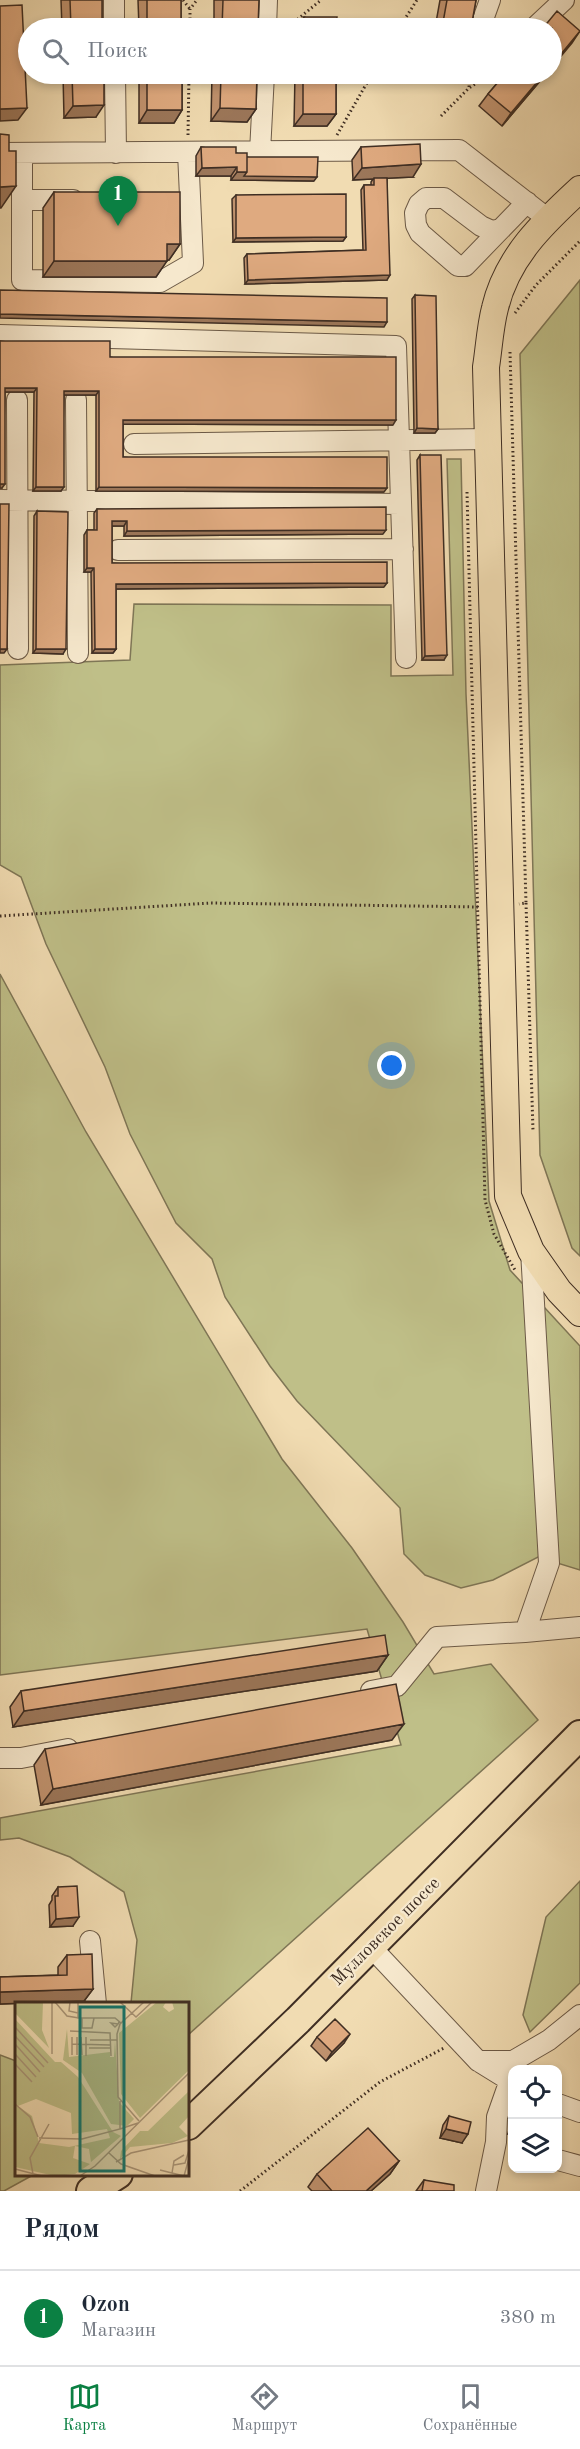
<!DOCTYPE html>
<html lang="ru">
<meta charset="utf-8">
<style>
:root{--surface:#fff;--page:#f2f2f3;--text:#1f2937;--muted:#747a83;--line:#e0e1e3;--accent:#0b8043}
body{margin:0;font-family:"Old Standard TT",serif;background:var(--page);color:var(--text)}
.controls{position:absolute;right:18px;bottom:18px;display:grid;overflow:hidden;border-radius:12px;box-shadow:0 3px 9px #0003}
.controls button{width:54px;height:54px;display:grid;place-items:center;padding:0;border:0;border-bottom:2px solid var(--line);background:var(--surface);color:var(--text);font:30px sans-serif}
.you{position:absolute;left:392px;top:1066px;width:21px;height:21px;margin:-15px;border:4px solid #fff;border-radius:50%;background:#1a73e8;box-shadow:0 0 0 9px #1a73e833}
.badge{display:grid;place-items:center;width:39px;height:39px;border-radius:50%;background:var(--accent);color:#fff;font-size:20px;font-weight:700}
.pin{position:absolute;translate:-50% -50px;filter:drop-shadow(0 2px 3px #0008)}
.pin::after{content:'';position:absolute;top:32px;width:21px;height:18px;background:inherit;clip-path:polygon(0 0,100% 0,50% 100%)}
.list{margin:0;padding:0;list-style:none}
h2{display:flex;justify-content:space-between;align-items:center;height:78px;margin:0;padding:0 24px;font-size:26px}
h2 small{font-size:20px;font-weight:400;color:var(--muted)}
.list li{display:grid;grid-template-columns:39px 1fr auto;gap:18px;align-items:center;box-sizing:border-box;height:96px;padding:0 24px;border-top:2px solid var(--line)}
.list b{display:block;font-size:22px;white-space:nowrap}
.list p{margin:0;font-size:20px;white-space:nowrap;color:var(--muted)}
.list em{font-size:20px;font-style:normal;color:var(--muted)}
.icon{flex:none;width:33px;height:33px;fill:none;stroke:currentColor;stroke-width:2;stroke-linecap:round;stroke-linejoin:round}
.map{position:relative;flex:none;width:580px;height:2191px;overflow:hidden}
.search{position:absolute;background:var(--surface);box-shadow:0 3px 9px #0003;left:18px;right:18px;top:18px;height:66px;display:flex;align-items:center;gap:15px;box-sizing:border-box;padding:0 21px;border-radius:33px;color:var(--muted);font-size:22px}
.sheet{height:174px;background:var(--surface)}
nav{display:flex;justify-content:space-around;align-items:center;box-sizing:border-box;height:84px;border-top:2px solid var(--line);background:var(--surface);font-size:16px;color:var(--muted)}
nav a{display:grid;justify-items:center;gap:3px}
nav .on{color:var(--accent)}
.map>svg:first-child{display:block}
.green{fill:#bfbf88;stroke:#7f7656;stroke-width:1.5}
.lines{fill:none;stroke-linecap:round;stroke-linejoin:round}
.minor-casing{stroke:#6c5a47;stroke-width:22}
.major-casing{stroke:#3f2e23;stroke-width:28}
.highway-casing{stroke:#3f2e23;stroke-width:32}
.path{stroke:#3f2e23;stroke-width:3;stroke-dasharray:1.5 3;stroke-linecap:butt}
.minor{stroke:#f6e8cd;stroke-width:20}
.major{stroke:#f1dcb2;stroke-width:26}
.highway{stroke:#f1dcb2;stroke-width:28}
.wall{fill:#c0926e;stroke:#3f2e23;stroke-width:1.5}
.shaded-wall{fill:#9c775a;stroke:#3f2e23;stroke-width:1.5}
.building{fill:#dfaa80;stroke:#3f2e23;stroke-width:1.5}
.labels{text-anchor:middle;stroke-width:4.5;stroke-linejoin:round;paint-order:stroke}
.street-label{font-size:18px;fill:#3f2e23;stroke:#f6e8cd}
.inset-road{fill:none;stroke:#aa9679;stroke-width:1.5}
.view{fill:#0f766e;fill-opacity:0.15;stroke:#0f766e;stroke-width:3}
.inset-edge{fill:none;stroke:#3f2e23;stroke-width:3}
</style>
<div class="map">
<svg width="580" height="2191" viewBox="0 0 580 2191">
<rect width="100%" height="100%" fill="#f1dcb2"/>
<filter id="stains"><feTurbulence type="fractalNoise" baseFrequency=".00333" numOctaves="4"/><feColorMatrix values="0 0 0 0 .2 0 0 0 0 .09 0 0 0 0 .02 0 0 0 .5 -.17"/></filter>
<radialGradient id="worn" r=".72"><stop offset=".6" stop-color="#630" stop-opacity="0"/><stop offset="1" stop-color="#630" stop-opacity=".3"/></radialGradient>
<path class="green" d="M580 280V1256L572 1248 540 1155 520 354Z
M447 459H461L466 694 489 1201 510 1270 580 1346V1570L538 1557 493 1580 461 1588 425 1575 404 1554 400 1508 297 1401 270 1366 225 1297 212 1259 176 1223 130 1134 105 1067 46 944 21 877 0 865V665L130 660 134 604 391 605V676L453 675Z
M0 974 86 1132 282 1459 352 1548 403 1622 434 1674 491 1664 538 1720 188 2035V2004L131 2003 137 1940 124 1892 70 1857 19 1838 0 1840V1818L401 1745 367 1629 0 1675Z
M580 1881V1983L530 2032 523 2015 546 1917Z
M0 2055 16 2061V2174L33 2175 4 2191H0Z"/>
<g class="lines">
<g class="minor-casing">
<path id="minor" d="M114 0V28
M266 28 267 0
M480 28 490 0
M534 28 564 0
M115 74 116 153
M260 152 264 74
M0 153 459 150 548 219
M22 153V280L160 282 193 263 188 152
M22 200H73
M501 229 492 231 481 226 444 198H426L419 204 415 213 416 225 420 233 458 266H465L527 202
M0 335 396 346 406 658
M17 400 18 649
M76 400 78 653
M134 444 488 439
M0 500 401 504
M118 550 403 549
M525 1632 580 1627
M371 1691 397 1686 437 1637 525 1632 549 1563 531 1251
M0 1758H21L68 1749
M90 1941 96 2004
M370 1946 478 2061 512 2082
M478 2061H513L549 2040 580 2015
M558 2104 580 2112
M558 2160 580 2166
M486 2191 496 2142 497 2117 510 2080"/>
</g>
<g class="major-casing">
<path id="major" d="M580 189C543 223 507 257 495 308 490 327 489 348 486 367L508 1196 531 1251 559 1291 580 1313"/>
</g>
<g class="highway-casing">
<path id="highway" d="M188 2125 298 2020 580 1735
M91 2191 118 2174"/>
</g>
<path class="path" d="M183 0 190 9
M190 28V9L197 0
M287 28 321 0
M399 28 417 0
M469 87 470 74
M441 116 469 88 490 74
M188 135 189 74
M337 135 372 74
M515 313 536 285 580 241
M510 352 526 903 519 904
M467 492 485 1200 494 1234 515 1270
M526 903 533 1131
M0 916 211 903 480 907
M240 2191 380 2082 444 2048"/>
<use href="#minor" class="minor"/>
<use href="#major" class="major"/>
<use href="#highway" class="highway"/>
</g>
<path class="wall" d="M61 0H102V28H62Z
M138 0H181V28H139Z
M214 0H259L258 28H214Z
M440 0H476L471 28H435Z
M304 17 336 28H296Z
M63 74H104L96 117 64 118Z
M139 74H182V110L174 123H139Z
M212 74H257L256 109 247 122 211 121Z
M295 74H336V114L327 126H294Z
M505 74H546L502 126 479 106 488 94Z
M201 147 236 153 314 181 231 180V176H196V156Z
M361 147 413 177 387 178V280L245 284 244 258 247 254 363 250 361 190 364 185H371V182L373 179 353 180 352 160Z
M54 192 180 244 169 260H167L156 277H43V208Z
M236 195 346 237 343 241 233 242 232 199Z
M415 295 438 429 435 433H414L412 299Z
M0 341 110 357 393 425 123 424V457L384 492 96 491V395H64L61 491H33L34 392H5L2 488H0Z
M420 455 444 660H422L417 460Z
M97 509 383 534 124 536V526H112V563L384 587 116 589V649L113 653H92L91 572H84V535L87 530H94V513Z
M37 511 63 654 33 653 34 516Z
M388 1655 377 1671 13 1727 10 1707 21 1691Z
M392 1740 41 1805 34 1765 45 1749Z
M58 1887 73 1926 50 1927 49 1905 52 1900V1896Z
M67 1955 93 1989 84 2001 0 2004V1977L58 1975V1967Z
M317 2037 344 2043 326 2061 311 2046Z
M449 2116 462 2143 440 2138 443 2125Z
M513 2121V2135L508 2134 510 2125Z
M399 2161 390 2174 371 2191H312L308 2187 317 2174Z
M424 2180 454 2191H416Z"/>
<path class="shaded-wall" d="M580 31 572 43 552 67V65Z
M544 74H546L502 126 511 113Z
M104 105 96 117 64 118 73 106Z
M27 108 18 120 0 121V109Z
M220 108 256 109 247 122 211 121Z
M147 110H182L174 123H139Z
M303 114H336L327 126H294Z
M421 164 413 177 353 180 362 168Z
M237 167 231 176H196L202 168Z
M237 172H247L317 177 314 181 231 180Z
M16 186 1 208H0V187Z
M346 237 343 241 233 242 236 238Z
M167 244H180L169 260H156Z
M54 261H167L156 277H43Z
M390 275 387 280 245 284 248 280Z
M0 314 387 322 384 327 0 318Z
M5 388H37L34 392H2Z
M64 391H99L96 395H61Z
M123 420H396L393 425 120 424Z
M417 428 438 429 435 433H414Z
M0 484H5L2 488H0Z
M36 487H64L61 491H33Z
M99 487 387 488 384 492 96 491Z
M112 521H127L124 526H109Z
M386 530 383 534 124 536 127 531Z
M87 568H94L91 572H84Z
M387 583 384 587 113 589 116 584Z
M0 649H7L4 653H0Z
M36 649H66L63 654 33 653Z
M95 649H116L113 653H92Z
M447 655 444 660H422L425 656Z
M388 1655 377 1671 13 1727 24 1711Z
M404 1724 392 1740 41 1805 53 1789Z
M79 1917 73 1926 50 1927 56 1919Z
M93 1989 84 2001 0 2004V1992Z
M350 2034 344 2043 326 2061 332 2052Z
M446 2129 468 2134 462 2143 440 2138Z
M511 2130H513V2135L508 2134Z
M399 2161 390 2174 371 2191H366Z"/>
<path class="building" d="M70 0H102V28H71Z
M147 0H181V28H147Z
M223 0H259L258 28H222Z
M447 0H476L471 28H442Z
M22 5 27 108 0 109V6Z
M557 11 580 31 552 65V28H543Z
M304 17H337L336 28H304Z
M72 74H104V105L73 106Z
M147 74H182V110H147Z
M221 74H257L256 109 220 108Z
M303 74H336V114H303Z
M505 74H544L511 113 488 94Z
M0 134 9 135V151H16V186L0 187Z
M420 144 421 164 362 168 361 147Z
M201 147H236V153H247V172H237V167L202 168Z
M247 157H318L317 177 244 176 247 172Z
M374 178H387L390 275 248 280 247 254 366 250 364 185H374Z
M54 192H180V244H167V261H54Z
M346 194V237L236 238V195Z
M0 290 387 298V322L0 314Z
M415 295 436 296 438 429 417 428Z
M0 341H110V357H396V420H123V457H387V488L99 487V391H64V487H36L37 388H5V484H0Z
M420 455H441L447 655 425 656Z
M0 504H9L7 649H0Z
M386 507V530L127 531V521H112V563L387 562V583L116 584V649H95L94 568H87V530H97V509Z
M37 511 68 512 66 649H36Z
M385 1635 388 1655 24 1711 21 1691Z
M396 1684 404 1724 53 1789 45 1749Z
M77 1886 79 1917 56 1919 55 1896H58V1887Z
M92 1954 93 1989 0 1992V1977L67 1975V1955Z
M335 2019 350 2034 332 2052 317 2037Z
M449 2116 471 2122 468 2134 446 2129Z
M368 2128 399 2161 366 2191H332L317 2174Z
M424 2180 454 2185V2191H422Z"/>
<g class="labels">
<g class="street-label">
<text transform="translate(385 1931) rotate(-45)" y="6">Мулловское шоссе</text>
</g>
</g>
<g transform="translate(15 2002)">
<rect width="174" height="174" fill="#f1dcb2"/>
<path d="M0 0H28L27 28 34 46 0 11ZM142 0H151L148 5 154 10 159 7 157 0H174V68L125 116 106 92 104 31ZM0 17 40 60H46L63 75 98 130 106 134 76 160 74 147 60 144 58 156 75 162 60 172 40 174 0 165ZM21 97 56 111 57 132 92 127 95 136 54 145 24 141 17 114 3 104ZM52 27 54 55 95 50V55H99L100 39 104 100 119 117 112 124 96 122 67 71 48 58ZM174 89V114L164 125 173 134 157 141 115 145 105 157 106 149 125 129H133Z" fill="#bfbf88" fill-rule="evenodd"/>
<path class="inset-road" d="M40 0 52 14 64 16M55 0 54 9 63 11M63 0V16H100L106 21M105 0 121 15 137 0M67 16V26H77L79 16M103 22 96 21 100 25 103 22 104 20M0 25 33 61M55 29 95 31 96 54M0 34 29 65M57 35V53M62 35V53M66 35 67 53M71 35V54M75 38H102M0 42 25 70M57 42 95 43M74 46H95M0 52 21 75M37 52V0M0 62 17 80M0 102 15 115 23 135M124 119 103 95 102 32 105 22 129 0M105 127 123 121M24 136 67 137 105 127V99M94 151 106 162 140 174M101 160 116 151 174 138M159 163 170 161 174 148M0 167 27 174M145 168 169 174 174 156M157 171 159 159 169 153M18 172 15 156 34 122M65 174 80 164 174 71"/>
<path class="view" d="M65 5H109V169H65Z"/>
<rect width="174" height="174" class="inset-edge"/>
</g>
<rect width="100%" height="100%" filter="url(#stains)"/>
<rect width="100%" height="100%" fill="url(#worn)"/>
</svg>
<div class="controls">
<button><svg class="icon" aria-label="locate" viewBox="0 0 24 24"><circle cx="12" cy="12" r="6"/><path d="M12 2v4M12 18v4M2 12h4M18 12h4"/></svg></button>
<button><svg class="icon" aria-label="layers" viewBox="0 0 24 24"><path d="M12 4l9 5-9 5-9-5zM3 14l9 5 9-5"/></svg></button>
</div>
<div class="you"></div>
<div class="pin badge" style="left:118px;top:226px">1</div>
<div class="search"><svg class="icon" aria-label="search" viewBox="0 0 24 24"><circle cx="10" cy="10" r="6"/><path d="M15 15l6 6"/></svg>Поиск</div>
</div>
<section class="sheet">
<h2>Рядом<small></small></h2>
<ul class="list">
<li><span class="badge">1</span><div><b>Ozon</b><p>Магазин</p></div><em>380 m</em></li>
</ul>
</section>
<nav>
<a class="on"><svg class="icon" aria-label="map" viewBox="0 0 24 24"><path d="M3 6l6-2 6 2 6-2v14l-6 2-6-2-6 2zM9 4v14M15 6v14"/></svg>Карта</a>
<a><svg class="icon" aria-label="directions" viewBox="0 0 24 24"><path d="M12 3l9 9-9 9-9-9zM9 14v-3h6M13 9l2 2-2 2"/></svg>Маршрут</a>
<a><svg class="icon" aria-label="saved" viewBox="0 0 24 24"><path d="M7 4h10v16l-5-4-5 4z"/></svg>Сохранённые</a>
</nav>
